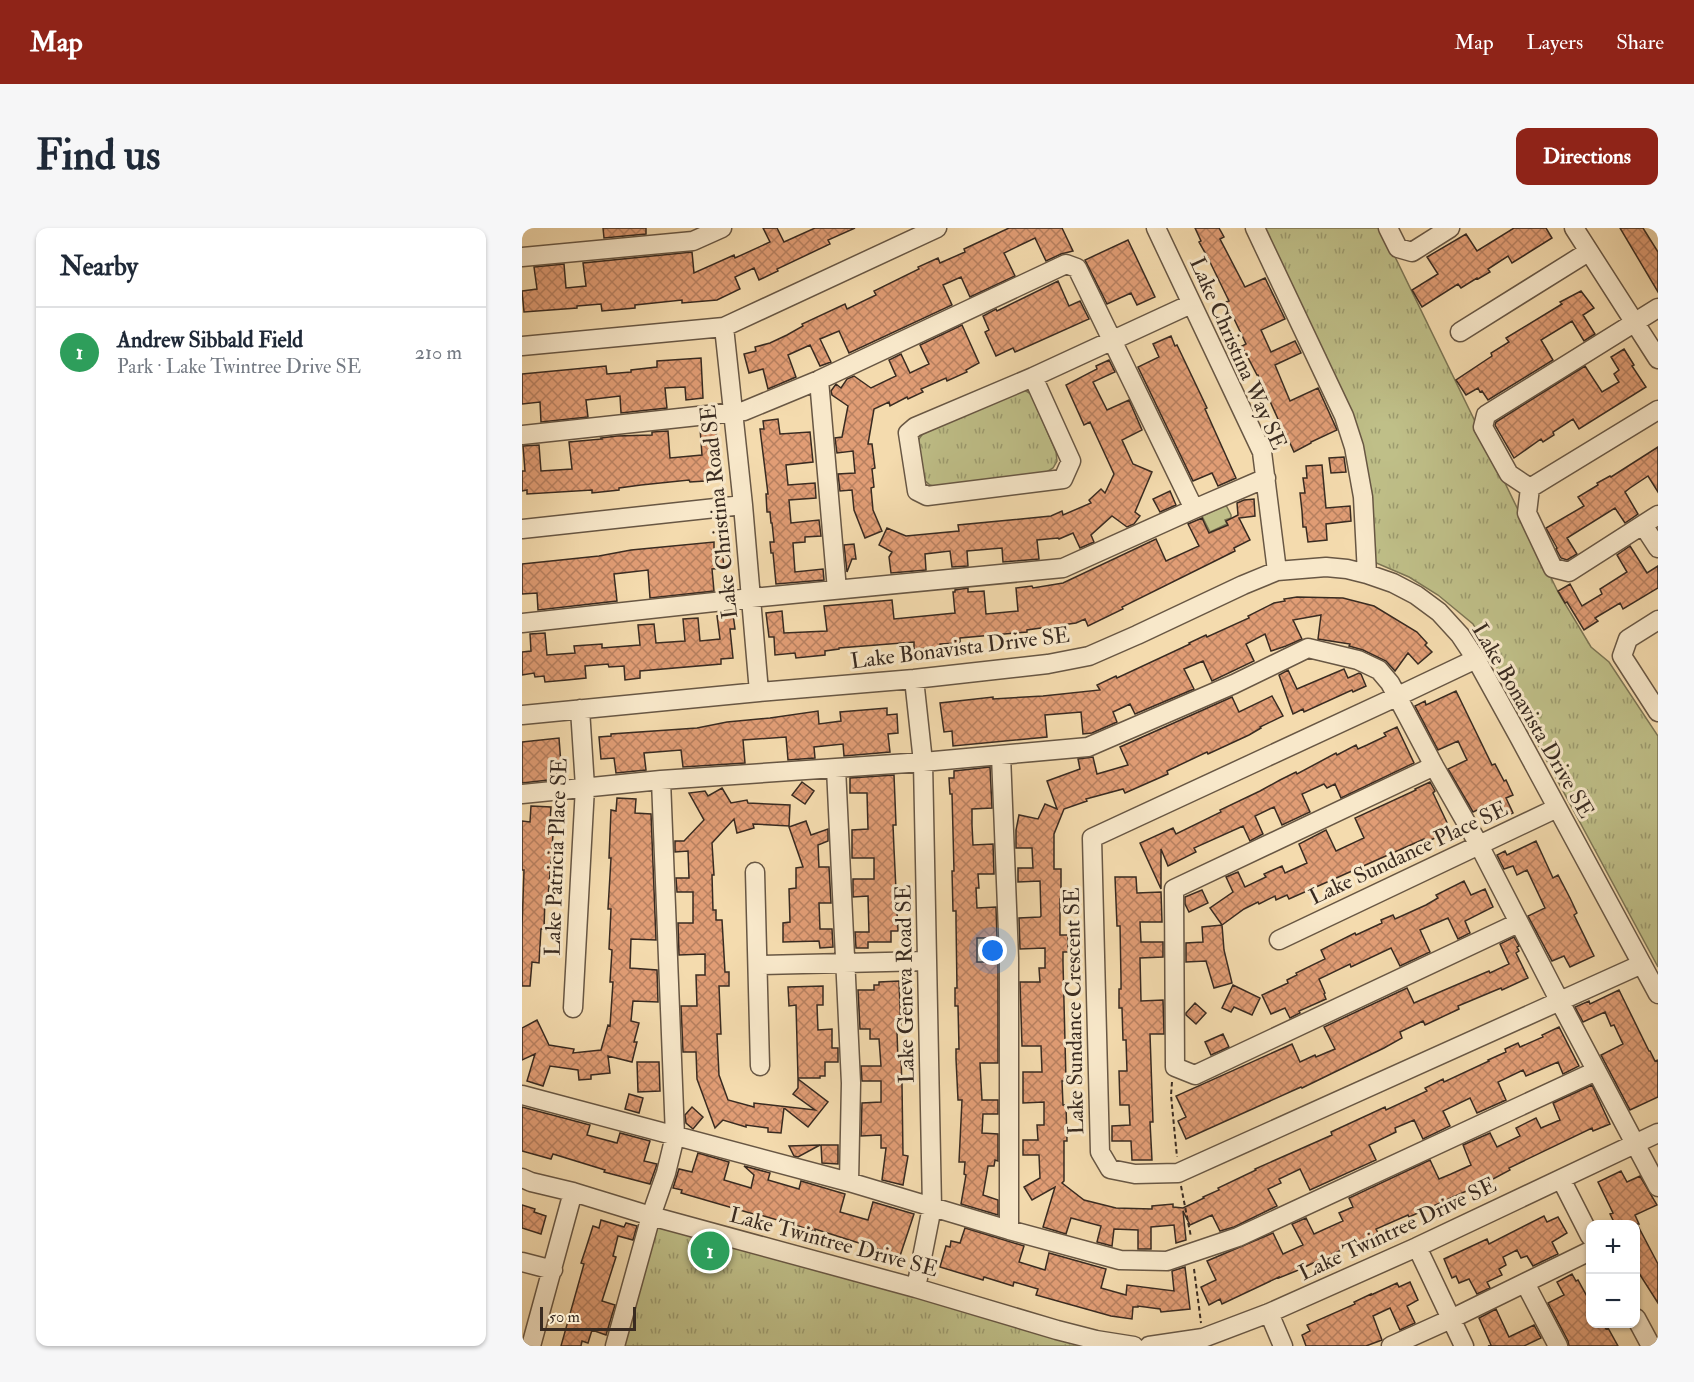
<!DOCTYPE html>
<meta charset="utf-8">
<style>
:root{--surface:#fff;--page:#f6f6f7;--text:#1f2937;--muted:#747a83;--line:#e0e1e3;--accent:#8f2418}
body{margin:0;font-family:"IM FELL Double Pica",serif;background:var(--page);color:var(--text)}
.controls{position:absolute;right:18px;bottom:18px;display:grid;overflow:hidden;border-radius:12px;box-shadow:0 2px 4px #0004}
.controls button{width:54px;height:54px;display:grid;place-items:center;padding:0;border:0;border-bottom:2px solid var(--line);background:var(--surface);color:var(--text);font:30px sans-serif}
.scale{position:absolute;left:18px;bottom:15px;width:96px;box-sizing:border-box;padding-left:6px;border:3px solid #392b21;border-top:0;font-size:16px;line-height:21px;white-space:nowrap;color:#392b21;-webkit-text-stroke:4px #f8e8ca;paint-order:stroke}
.you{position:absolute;left:471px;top:723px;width:21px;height:21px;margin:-15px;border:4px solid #fff;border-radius:50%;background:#1a73e8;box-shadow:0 0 0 9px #1a73e833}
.badge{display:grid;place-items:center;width:39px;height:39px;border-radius:50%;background:var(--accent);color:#fff;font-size:20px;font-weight:700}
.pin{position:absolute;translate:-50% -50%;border:3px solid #fff;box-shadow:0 2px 6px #0006}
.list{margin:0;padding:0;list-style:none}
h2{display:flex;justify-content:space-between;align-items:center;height:78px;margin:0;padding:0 24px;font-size:26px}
h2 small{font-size:20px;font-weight:400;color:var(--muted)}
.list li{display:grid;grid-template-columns:39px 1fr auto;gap:18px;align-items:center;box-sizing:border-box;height:90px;padding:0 24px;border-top:2px solid var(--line)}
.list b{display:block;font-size:22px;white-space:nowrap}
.list p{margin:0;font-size:20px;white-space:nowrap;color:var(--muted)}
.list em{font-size:20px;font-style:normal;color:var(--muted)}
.map{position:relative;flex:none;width:1136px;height:1118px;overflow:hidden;border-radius:12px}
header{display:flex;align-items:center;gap:36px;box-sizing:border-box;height:84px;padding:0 30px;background:var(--accent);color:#fff}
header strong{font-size:28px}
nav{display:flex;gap:33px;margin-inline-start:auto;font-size:21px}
.intro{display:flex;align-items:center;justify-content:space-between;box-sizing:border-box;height:144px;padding:0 36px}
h1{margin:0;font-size:42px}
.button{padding:15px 27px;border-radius:12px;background:var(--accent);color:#fff;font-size:21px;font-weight:700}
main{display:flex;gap:36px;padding:0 36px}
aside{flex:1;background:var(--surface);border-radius:12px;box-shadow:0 2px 4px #0004}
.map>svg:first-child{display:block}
.green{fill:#bfbf88;stroke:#7c7554;stroke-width:1.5}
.park{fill:url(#park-tufts);stroke:#7c7554;stroke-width:1.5}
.building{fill:url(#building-cross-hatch);stroke:#392b21;stroke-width:1.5}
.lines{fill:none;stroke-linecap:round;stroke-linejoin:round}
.minor-casing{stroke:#685744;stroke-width:21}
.path{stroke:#392b21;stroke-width:2;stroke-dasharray:4.5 3;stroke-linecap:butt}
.minor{stroke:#f8e8ca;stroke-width:18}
.labels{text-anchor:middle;stroke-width:6;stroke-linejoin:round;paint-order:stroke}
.street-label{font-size:22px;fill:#392b21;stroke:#f8e8ca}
</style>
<header>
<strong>Map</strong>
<nav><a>Map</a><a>Layers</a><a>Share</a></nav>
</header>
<div class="intro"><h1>Find us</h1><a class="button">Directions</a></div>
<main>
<aside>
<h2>Nearby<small></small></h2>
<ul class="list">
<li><span class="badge" style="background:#2e9e5b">1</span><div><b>Andrew Sibbald Field</b><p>Park · Lake Twintree Drive SE</p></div><em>210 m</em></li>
</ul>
</aside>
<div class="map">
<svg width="1136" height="1118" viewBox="0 0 1136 1118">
<defs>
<pattern id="park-tufts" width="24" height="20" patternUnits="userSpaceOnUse" patternTransform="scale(1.5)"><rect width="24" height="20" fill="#bfbf88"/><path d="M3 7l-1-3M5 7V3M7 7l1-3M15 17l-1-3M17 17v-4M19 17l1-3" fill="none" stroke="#9c9b6f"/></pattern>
<pattern id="building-cross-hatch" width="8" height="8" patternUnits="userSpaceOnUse" patternTransform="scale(1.5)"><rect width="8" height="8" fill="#e19d75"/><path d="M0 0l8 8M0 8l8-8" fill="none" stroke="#b78060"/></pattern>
</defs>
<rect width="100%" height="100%" fill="#f4dbae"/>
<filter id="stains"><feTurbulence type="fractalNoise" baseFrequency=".00333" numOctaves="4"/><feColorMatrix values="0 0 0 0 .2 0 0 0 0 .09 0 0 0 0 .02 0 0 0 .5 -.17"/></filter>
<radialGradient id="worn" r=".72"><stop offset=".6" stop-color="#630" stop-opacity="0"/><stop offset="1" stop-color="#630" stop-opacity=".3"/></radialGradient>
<path class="green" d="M704 277 709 287V290L703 292 705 296 688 304 680 288Z"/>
<path class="park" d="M740 0H859L1036 364 1069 419 1087 434 1136 508V739L951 396 916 367 887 349 852 334 845 248Z
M498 162 504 163 509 166 534 224 535 233 531 240 523 245 415 259 408 257 401 251 395 219 397 211 402 204Z
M129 988 612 1118H93Z"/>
<path class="building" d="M81 0H124V6L82 10Z
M241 0H255L262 14 293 0H333L306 12 308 16 255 41 256 43 237 52 232 40 213 49 218 61 195 72 160 75V72L113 77V80L80 83 79 76 55 78V80L2 84 0 63 15 61 12 39 42 36 44 60 64 58 61 35 170 24 172 45 212 27 213 30 248 14Z
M487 0H540L551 23 539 26 524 33 513 10 482 25 493 48 448 69 439 49 421 57 430 77 327 125 317 103 298 111 309 134 298 138 288 117 266 127 274 149 246 161 241 141 227 145 222 126 234 123 233 119 248 115 265 107 281 98 280 96 323 76 325 81 354 67 352 63 397 41 396 39 416 30 418 35 443 24 442 21Z
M673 0H697L702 9 698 11 723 59 743 50 763 91 739 102 749 124 773 113 779 125 753 137 768 173 796 160 815 202 789 214V215L772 224 767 213H766L736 147H735L720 118 724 116 704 74 707 73 686 30 677 14 679 13Z
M992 0H1024L1030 10 990 35 986 28 966 41 968 44 956 51 955 50 939 60 936 56 900 79 890 62 916 46 905 29 944 6 955 23Z
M1098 0H1121L1136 24V64Z
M606 12 633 69 615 77 609 65 585 76 563 32Z
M536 53 547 78 558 73 567 91 493 124 491 120 474 128 463 104 467 102 461 88 474 81 475 83Z
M1059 63 1072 80 1061 87 1073 106 1062 113 1050 93 1019 112 1031 132 966 172 960 163 958 164 956 160 944 167 934 152 970 128 969 125 987 114 984 110 1040 76 1038 74Z
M440 97 457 135 444 142 445 144 425 153 424 150 399 161 401 164 386 171 385 169 368 178 367 174 352 181 346 216H350L353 240 350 241 352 259 349 260 351 282 360 303 343 310 332 282 330 262 318 263 316 246 333 245 331 223 315 225 313 210 320 209 326 178 310 167 309 163 314 156 319 160 325 151 332 148 349 160 374 148 367 132 379 126 388 145 407 136 398 117Z
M649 108 653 118 655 117 685 180 683 181 714 250 696 258 690 245 671 253 616 139 637 129 631 116Z
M1102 121 1112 137 1110 138 1124 159 1057 201 1051 191 1031 204 1032 207 1021 214 1019 211 992 230 973 197 974 194 1063 138 1080 164 1097 154 1092 146 1097 142 1089 129Z
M179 130 181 170 164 172 163 159 143 160 145 180 99 185 98 168 64 172 66 189 19 194 18 174 0 176V146L84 138 85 146 109 144V142L135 139V133Z
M587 132 593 144 571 154 585 182 607 172 620 202 600 212 611 236 630 244 613 284 618 288 612 296 605 299 590 288 569 307 572 314 558 320 551 305 537 311 536 310 515 312 517 331 481 334 480 320 445 323 446 338 430 339 428 323 403 326 404 342 369 345 367 329 370 324 357 317 365 300 384 308 437 303 436 297 529 288 540 283 541 287 569 275 567 272 579 261 583 265 592 246 568 194 562 197 544 157 575 141 574 138Z
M256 191 258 206 288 204 291 234 264 237 266 257 293 255 294 270 267 272 269 295 297 292 299 308 283 309V314L271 315 273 344 301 341 302 352 254 356 251 325H249L248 314H252L250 295H249L248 284H245L244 266H246L238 201H242L241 193Z
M194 198 195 214H191L194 245 182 246 183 253 168 254 167 252 119 257 97 260V262L70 265V262L5 266V262L0 263V243H3L1 218 17 217 19 243 50 241 47 214 80 211 79 210 95 208 130 207V204L146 203 148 230 180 227 178 200Z
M1136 219V264L1126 248 1108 260 1103 264 1116 286 1103 295 1093 280 1045 310 1055 326 1045 332 1039 330 1034 321 1035 320 1024 300 1062 278 1056 269 1076 257 1075 255 1088 248 1089 249Z
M822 229 824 244 809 245 807 230Z
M800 237 804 280 828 278 829 293 804 296 805 312 786 314 784 299H781L780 283 778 265H783L781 250H785L784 238Z
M648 263 654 277 638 284 631 271Z
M732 271 733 288 717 290 728 312 712 320 713 323 697 331 600 379 601 381 566 398 563 391 554 395 505 402V404L438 410V415L418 416V421L409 422V420L392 421V414L317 420V421L303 423V427L274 430 273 425 253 427 252 409H247L244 385 260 383 262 405 305 403 302 378 370 372 372 391 433 385 431 364H433V362L446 360V364L462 363 464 386 496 383 494 360 510 358 511 360 541 355 634 311 644 333 677 318 666 296 680 290 687 305 706 297 704 293 716 287 715 275 722 272Z
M192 314V321L200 320 202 340 190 341 192 363 128 370 126 342 92 346 95 373 16 382 15 365 0 366V336L77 328 109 322Z
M332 316 334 331H330L325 344 322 317Z
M1108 318 1125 345 1136 338V360L1101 381 1098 375 1073 390 1076 393 1062 402 1045 374 1043 375 1036 363 1048 356 1060 378 1080 366 1078 361 1105 344 1095 327Z
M775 369 821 370 852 378 895 404 905 415 903 417 910 424 896 436 886 425 873 443 864 433 841 422 827 418 828 416 796 411 799 387 771 392 780 411 764 418 749 423 743 406 724 416 732 433 690 453 681 433 662 441 672 461 613 486 608 476 591 484 595 494 570 505 561 506 559 484 523 487 525 509 431 518 430 503 422 504 418 475 471 469V471L521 468 578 462 575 457 594 448 595 450 668 416 667 415 684 407 685 409 727 390 726 388 752 375 763 373 762 371Z
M211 386 213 401H208L211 430 199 431V436L118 443V450L103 452 102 438 87 439 86 436 63 438 64 450 45 452 23 454 22 448 13 449 12 445 0 447V424L9 423 8 406 23 405 25 427 53 425 52 418 80 416V420L118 417 116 397 132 396 134 415 163 413 161 391 176 390 178 413 198 411 195 388Z
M822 441 826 450 837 445 839 446 844 458 831 464 830 462 782 484 781 481 771 486 757 447 766 442 775 461Z
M934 463 970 537 973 536 982 553 984 552 991 567 984 570 991 585 976 592 974 587 969 589 964 578 951 584 926 541 945 532 936 513 916 522 893 478 903 473 904 477Z
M750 468 761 488 738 499 739 500 727 507 686 526 685 524 645 543 646 546 603 565 601 561 564 571 565 573 542 581 532 606V641H539V671H538V707H546V724H541V735L544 853H540L541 877H544L545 913H542V953L540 955 562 972 594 980 630 981V978L651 976V979L661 980 682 970 681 969 697 962 696 960 734 942 733 941 810 907 809 904 863 879 864 882 905 863 903 860 921 851 922 854 967 833 966 832 984 824 983 821 996 815 998 819 1021 809 1020 807 1037 799 1057 838 1041 846 1036 834 1004 848 1001 842 976 854 984 872 955 885 948 870 921 883 928 898 901 911 892 892 873 900 874 904 847 917 854 932 788 962 778 941 757 951 759 955 746 961 755 978 712 999 698 1003 690 987 668 997 661 983 664 1012 654 1015 652 997 629 999V1021H616V1002L592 1001 590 1018 575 1014 579 998 549 990 544 1006 521 999 533 959 510 972 502 959 518 950 517 927H501V912H516L515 897H522V874L501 875V844H520L519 818H500L498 754H518L517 740H523V720L498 721 497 690 518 689 519 688 518 653 496 654V640H511L510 620H494V602L497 587 516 591 523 576 535 581 525 553 558 541 556 531 571 529 575 546 606 537 598 519 710 469 717 484Z
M365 480V487L375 486 376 505 366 506 368 524 322 528 321 516 292 519 293 530 266 532 264 509 221 512 223 535 161 539 159 522 122 525 124 542 94 545 92 530 79 531 77 509 89 508V506L175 500 205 494 248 490 296 483 297 496 319 493 318 484Z
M875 499 892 535 819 570 813 556 805 560 802 556 780 566 788 584 760 597 752 579 733 588 741 606 728 613 721 598 672 620 674 624 646 638 639 621V661L618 615 651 600 654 606 699 584 698 582 738 563 758 552 774 544 775 546 814 525 815 527 834 517 836 521 845 517 864 508 862 505Z
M37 510 39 536H34L35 551 0 555V514Z
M468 539 470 580 450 581V597L451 617 471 616 472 646H456L457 660H454L455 680 474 679 475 710H455V734H476V835H458L460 872H476V886H461L460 905 476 906V933L473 932 472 938H466L461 967 476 972V987L439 976 444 947 442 946 443 934H437L440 872H436L434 831V821H437L436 778H433V760H435L434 694V683H431L430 643H432L430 566H428L427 550H432V543Z
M372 547 374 597H371L372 621 376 703H369V714H346V720H334L333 704H347L346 668 331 669V651H352V630H330V602L346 601 345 565H328V550Z
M280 554 292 563 283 576 270 567Z
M908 554 913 563 911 565 929 603 904 614 902 611 767 671 765 667 754 672 753 668 737 676 736 674 722 681 700 697 688 680 711 664 704 649 716 644 723 659 744 649 742 646 760 638 763 645 785 635 777 616 804 602 814 623 842 610 833 590 894 562 893 561Z
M200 560 209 575 225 572 226 575 268 577 267 598 231 596 232 600 215 605 212 591 190 615 192 647H190L191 682H194V692H200L203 744H207V758H197L199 806H195L197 847 206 872 232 879V875L293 882 271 866 276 860V851L306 874 286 899 262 880 259 905 246 904V900L224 897V899L201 892 193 900 175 851 174 824H161L159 778H175L174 747H183V726L157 727 156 695H171V664H155L154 650H167L166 623 153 624V613H162L182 592 167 565 183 563 186 568Z
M95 570 114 571 113 585 129 586 134 712 109 711 108 740 135 742 136 774 111 773 109 793 117 795 112 814H115L110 834 86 828 88 845 69 847V851L57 852 56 842 28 838 21 858 5 853 13 826 0 832V800L15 792 27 817 52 821 51 825 79 822 86 797 88 798 91 754H88L90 722 87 721 89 681H86L89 630H87L89 582 94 583Z
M9 578 29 579 28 594H32L26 670H23L22 701H19L17 735 10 734 8 758H0V698L2 642H0V593L8 594Z
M284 593 289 607 306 601V613L296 617 297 639H307L309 675H297L298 701H310L311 719 298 720 297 713 261 714V695L268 694 267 661 274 660V640L281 639 267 599Z
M1014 613 1031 650 1036 647 1048 670 1055 685 1052 687 1072 728 1048 739 1042 728 1030 733 1006 688 1023 680 1005 642 995 647 991 638 982 641 975 627 983 623 985 627Z
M593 649H614L615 665 639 664 640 694H618L619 714H641V729L618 730 619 773 641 772 642 806H628L631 894H628L630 932H610L609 913H590V898L608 897 607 877H598L597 843H605L604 812H601L600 780H597V761H599V751L598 698H595Z
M942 653 949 667 963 661 971 679 943 693 948 705 936 711 926 690 898 702 908 724 878 738 869 720 829 739 828 736 797 751 803 765 802 766 804 771 777 783 778 785 768 790 763 780 749 786 740 767 766 755 765 752 775 747 774 745 803 731 799 722 833 705 834 707 860 695 859 692 871 687 873 691 904 677 916 670 914 667Z
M680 662 686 675 667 684 663 676V669Z
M700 697 702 722 710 755 692 760 684 733 664 734V715L681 714 680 699Z
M992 709 997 718 995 719 997 723 994 725 1006 750 980 762 979 760 936 778 937 781 903 797 901 793 878 804 880 810 862 820 780 860 779 859 664 911 656 893 664 889 654 868 770 816 778 834 793 827 794 829 813 821 802 799 885 760 892 775 967 743 968 745 987 736 978 716Z
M377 753 379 805 375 804 376 832H379L380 856 381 927 386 928 381 957 360 952 364 920H359V907L339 908 340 875 359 874V853H340L339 838H359L357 811H348V801H338L336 762H352V757H357V754Z
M711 757 738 770 730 787 712 779 709 784 700 780Z
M301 758V777H295L296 802 310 801V820H316V834H303V848H298V850H276L274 777 267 778 266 759Z
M1097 762 1127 823H1128L1133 833 1136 832V869L1108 882 1079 827 1101 816 1092 797 1089 798 1083 784 1061 794 1053 779 1067 773 1068 776Z
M673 775 684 785 674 796 664 787V785Z
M701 806 707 819 689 827 683 814Z
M115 834H137L138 863 116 864Z
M1070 857 1088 896 1071 903 1070 900 987 940 988 942 971 951 887 989 886 987 854 1001 856 1005 774 1043 757 1050V1049L700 1076 698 1071 687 1077 679 1059 694 1052 685 1033 751 1005 761 1026 781 1017 770 996 784 990 792 1006 821 993 817 985 831 979 827 970 908 932 917 951 929 946 949 937 941 917 968 905 975 919 998 908 994 900 1014 890 1019 900 1038 892 1031 875Z
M107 866 121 870 117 885 103 881Z
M0 879 68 897 65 907 95 915 98 905 128 913 122 933 135 936 128 956 82 944 83 942 31 926 29 931 0 923Z
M170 879 181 889 171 901 164 895 163 887Z
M298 917 276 929 272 928 267 918Z
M299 917H316V936L300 935Z
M176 925 207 934 202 952 229 960 232 947 222 938 248 945 246 952 277 961 279 953 323 966 318 984 346 992 351 974 392 986 378 1028 293 1001V1003L235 986V987L159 965 160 962 151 960 157 941 170 944Z
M1099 943 1105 954 1118 948 1135 977 1113 987 1117 996H1115L1136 1036V1075L1113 1039V996H1093L1088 986 1091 985 1076 954Z
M0 977 13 981 12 984 24 988 19 1006 0 1000Z
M1022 988 1025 994 1036 989 1045 1005 1030 1014 1036 1026 1011 1038 1005 1028 999 1030 995 1022 981 1029 984 1037 977 1041 980 1047 965 1054 968 1060 955 1066 947 1051 937 1055 934 1048 930 1050 922 1031 965 1011 967 1016Z
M79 992 102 999 104 995 115 998 111 1012 96 1008 91 1028 94 1029 80 1073 93 1077 84 1107 70 1102 66 1115 60 1113 59 1118H39L62 1036 59 1035 64 1020 71 998 77 1000Z
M443 1000 502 1018 497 1034 523 1042 527 1025 584 1041 579 1060 604 1067 605 1057 652 1063 650 1043 663 1039 668 1081 639 1084 638 1081 616 1078V1079H611L610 1091 589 1088 514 1067 516 1061 492 1054 491 1058 462 1049 461 1052 418 1039 424 1018 428 1019 429 1013 438 1015Z
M1050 1046 1054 1053 1056 1052 1068 1074V1095H1081L1084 1101 1086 1100 1096 1118H1047L1046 1113 1026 1075 1042 1067 1035 1054Z
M888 1054 896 1072 885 1078 893 1095 878 1102 868 1080 851 1088 860 1112 844 1118H784L780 1107 788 1103 785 1097 833 1076 832 1074 849 1066V1067L875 1055 877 1059Z
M974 1081 987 1109 1012 1097 1019 1110 1002 1118H966L969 1117 957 1090Z"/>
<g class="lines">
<g class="minor-casing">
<path id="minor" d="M634 0 740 224 755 343
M733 0 822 188 832 219 841 269 845 346
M866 0 876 20 890 24 928 0
M1052 0 1136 131
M0 29 171 13 200 0
M1136 80 964 187 961 199 987 246 1008 260 1005 285 1031 340 1047 344 1136 287
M202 99 221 277 237 464
M938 104 1066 24
M0 118 202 99 415 0
M511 149 549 233 541 251 405 268 395 263 386 205 393 199 511 149 669 76
M297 152 315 362
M0 207 222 183 297 152 544 36 555 40 672 281
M1008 260 1136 182
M1121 297 1136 320
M0 301 221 277
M1136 392 1106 411 1100 428 1136 484
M0 395 229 370 541 340 672 281 744 250
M954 431 874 469 570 610 578 924 588 941 613 946 656 945 1120 736
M392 451 401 534 410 979 394 1060
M0 487 237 464 392 451 526 436 567 428 615 407 721 357 755 343 804 339 825 341 845 346 871 355 894 367 917 384 938 407 954 431 997 509 1136 766
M479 527 487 730V1002
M912 538 652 661 653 839 673 847 996 695
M314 540 329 855 327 954
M0 566 139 552 401 534 566 519 712 456 786 420 836 432 857 442 868 455 912 538 957 617 1038 774 1136 959
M233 644 238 838
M757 712 1035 580
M237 737 405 733
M51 780 63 559 58 481
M0 867 327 954 487 1002 598 1032 645 1033 716 1009 1074 843
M0 950 9 954 51 964 129 988 394 1060 535 1102 574 1112 612 1118
M1039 951 1068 1008
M895 1019 942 1118
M0 1034 31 1042
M1003 1055 1036 1118
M747 1085 761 1118
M1114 1090 1129 1118
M9 1118 51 964
M93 1118 129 988 144 945 153 908 139 552
M627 1118 681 1110 747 1085 895 1019 1136 905
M869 1118 929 1091 1068 1023"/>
</g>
<path class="path" d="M650 854 649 867 655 929
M659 958 669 1009
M672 1041 679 1095"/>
<use href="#minor" class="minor"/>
</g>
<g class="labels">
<g class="street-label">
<text transform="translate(717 125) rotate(66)" y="8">Lake Christina Way SE</text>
<text transform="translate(196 284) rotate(-96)" y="8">Lake Christina Road SE</text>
<text transform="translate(438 419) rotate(-7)" y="8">Lake Bonavista Drive SE</text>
<text transform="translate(1012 492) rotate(60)" y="8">Lake Bonavista Drive SE</text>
<text transform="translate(886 624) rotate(-25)" y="8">Lake Sundance Place SE</text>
<text transform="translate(33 629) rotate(-88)" y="8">Lake Patricia Place SE</text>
<text transform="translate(382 756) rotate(-91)" y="8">Lake Geneva Road SE</text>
<text transform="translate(551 783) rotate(-91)" y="8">Lake Sundance Crescent SE</text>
<text transform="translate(875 1000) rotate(-25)" y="8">Lake Twintree Drive SE</text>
<text transform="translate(312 1013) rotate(15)" y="8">Lake Twintree Drive SE</text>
</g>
</g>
<rect width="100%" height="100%" filter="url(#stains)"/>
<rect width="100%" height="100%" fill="url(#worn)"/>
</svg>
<div class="controls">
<button>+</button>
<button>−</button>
</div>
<div class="scale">50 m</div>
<div class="you"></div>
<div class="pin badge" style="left:188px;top:1023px;background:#2e9e5b">1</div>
</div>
</main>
